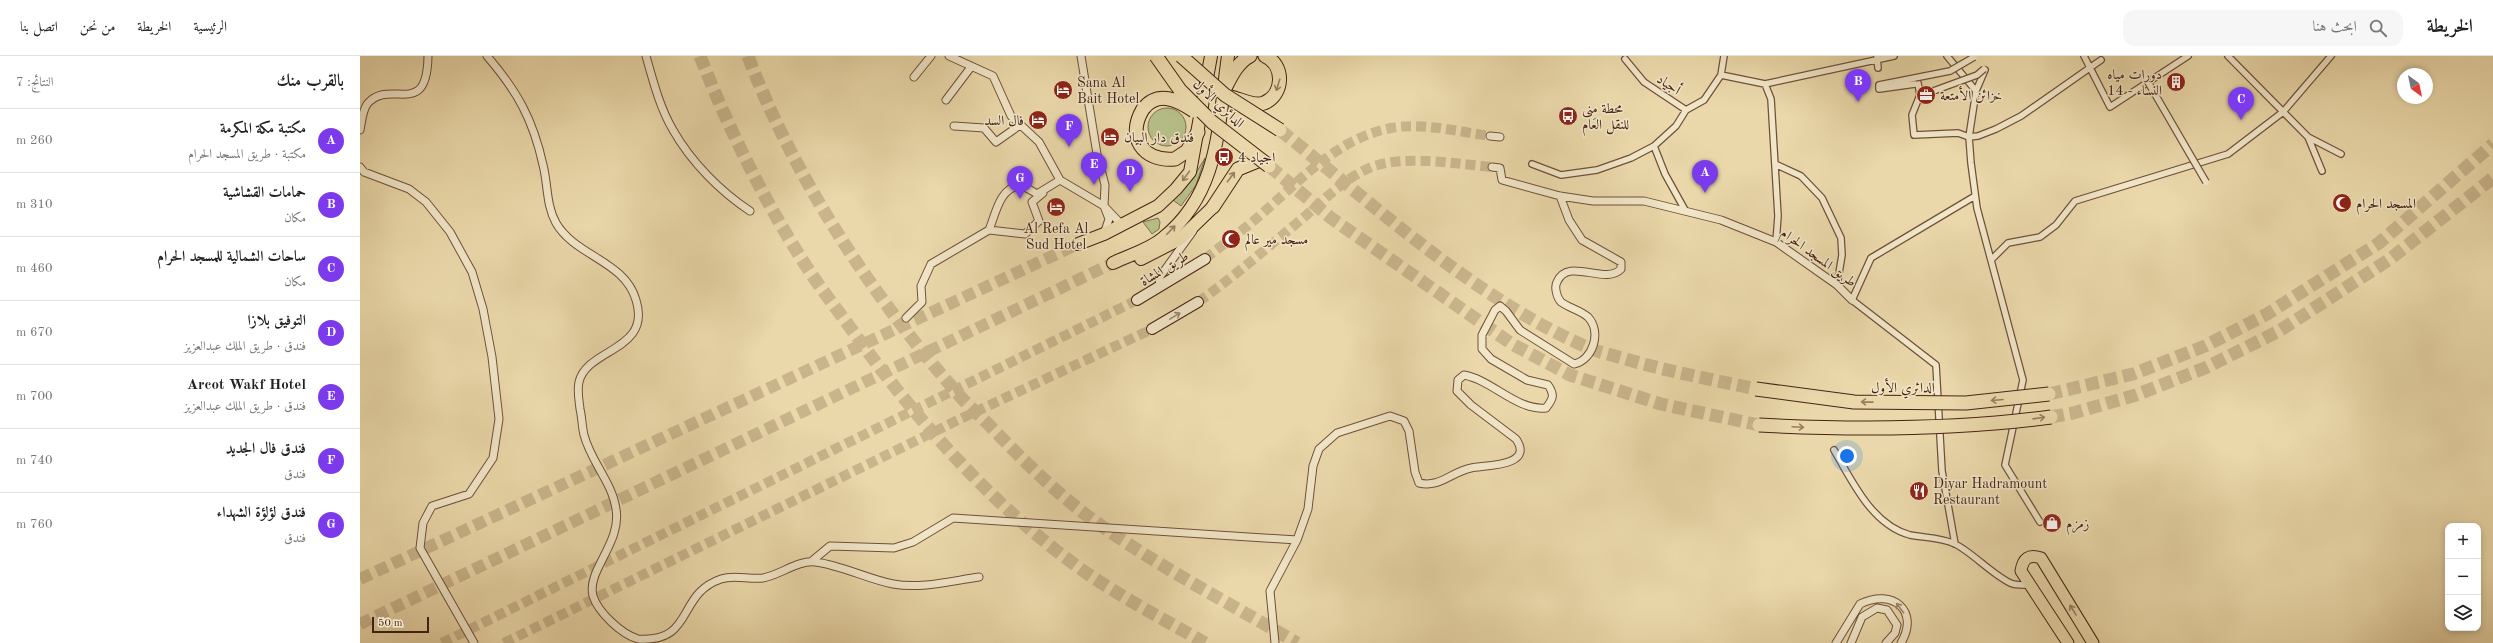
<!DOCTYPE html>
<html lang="ar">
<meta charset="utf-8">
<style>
:root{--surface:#fff;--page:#f6f6f6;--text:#222;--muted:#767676;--line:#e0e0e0;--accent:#7c3aed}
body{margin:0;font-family:"Old Standard TT",Amiri,serif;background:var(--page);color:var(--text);direction:rtl}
.controls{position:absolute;right:12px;bottom:12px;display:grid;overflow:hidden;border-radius:8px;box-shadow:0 2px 6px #0003}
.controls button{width:36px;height:36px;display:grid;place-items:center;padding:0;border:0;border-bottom:1px solid var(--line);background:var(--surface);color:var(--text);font:20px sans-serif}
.compass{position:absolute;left:2037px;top:12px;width:36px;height:36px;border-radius:50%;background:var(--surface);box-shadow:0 2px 6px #0003;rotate:147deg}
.scale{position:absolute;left:12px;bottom:10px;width:57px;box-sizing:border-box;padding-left:4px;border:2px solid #462215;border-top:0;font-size:11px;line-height:14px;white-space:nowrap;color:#462215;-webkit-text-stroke:3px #f1e6c8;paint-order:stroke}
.you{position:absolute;left:1487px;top:400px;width:14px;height:14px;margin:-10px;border:3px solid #fff;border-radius:50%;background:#1a73e8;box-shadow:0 0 0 6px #1a73e833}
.badge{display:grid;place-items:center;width:26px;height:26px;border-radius:50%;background:var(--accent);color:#fff;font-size:13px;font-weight:700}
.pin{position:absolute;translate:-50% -33px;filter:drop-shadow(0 1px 2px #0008)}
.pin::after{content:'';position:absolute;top:21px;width:14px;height:12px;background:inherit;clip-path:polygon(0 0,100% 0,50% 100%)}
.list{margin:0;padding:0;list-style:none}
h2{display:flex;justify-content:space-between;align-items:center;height:52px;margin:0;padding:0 16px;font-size:17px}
h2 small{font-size:13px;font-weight:400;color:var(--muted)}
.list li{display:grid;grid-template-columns:26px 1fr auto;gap:12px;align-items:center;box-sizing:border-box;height:64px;padding:0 16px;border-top:1px solid var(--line)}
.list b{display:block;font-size:15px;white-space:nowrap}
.list p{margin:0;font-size:13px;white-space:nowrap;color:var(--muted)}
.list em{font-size:13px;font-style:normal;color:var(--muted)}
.icon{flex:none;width:22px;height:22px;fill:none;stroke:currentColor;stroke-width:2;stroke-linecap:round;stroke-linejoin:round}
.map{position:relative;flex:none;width:2133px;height:587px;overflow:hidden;direction:ltr}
header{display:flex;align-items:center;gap:24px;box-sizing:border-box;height:56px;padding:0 20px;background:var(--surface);border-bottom:1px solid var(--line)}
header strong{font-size:19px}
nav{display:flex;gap:22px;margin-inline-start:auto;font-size:14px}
.search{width:280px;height:36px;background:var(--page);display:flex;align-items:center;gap:10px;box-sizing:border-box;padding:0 14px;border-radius:12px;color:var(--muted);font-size:15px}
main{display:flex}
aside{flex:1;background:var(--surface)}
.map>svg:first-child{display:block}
.green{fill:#b7bf88;stroke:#7e704e}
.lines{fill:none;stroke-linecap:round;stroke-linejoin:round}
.secondary-tunnel{stroke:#c9b48c;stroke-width:10;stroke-dasharray:10 5;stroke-linecap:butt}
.trunk-tunnel{stroke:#c9b48c;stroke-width:12;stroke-dasharray:12 6;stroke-linecap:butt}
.motorway-tunnel{stroke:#c9b48c;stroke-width:13;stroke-dasharray:13 6;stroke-linecap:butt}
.pedestrian-casing{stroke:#6f503a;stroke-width:8}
.minor-casing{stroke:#6f503a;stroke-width:9}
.secondary-casing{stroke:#462215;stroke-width:12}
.primary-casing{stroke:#462215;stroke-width:13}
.trunk-casing{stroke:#462215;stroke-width:14}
.motorway-casing{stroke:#462215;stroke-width:15}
.pedestrian{stroke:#f1e6c8;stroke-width:5.5}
.minor{stroke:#f1e6c8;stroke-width:7}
.secondary{stroke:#f1e6c8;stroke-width:10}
.primary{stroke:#ead8aa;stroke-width:11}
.trunk{stroke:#ead8aa;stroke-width:12}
.motorway{stroke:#ead8aa;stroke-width:13}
.pedestrian-bridge-casing{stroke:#6f503a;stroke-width:8;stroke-linecap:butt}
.motorway-bridge-casing{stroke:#462215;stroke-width:15;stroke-linecap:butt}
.pedestrian-bridge{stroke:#f1e6c8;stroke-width:5.5}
.motorway-bridge{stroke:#ead8aa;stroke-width:13}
.oneway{stroke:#987d60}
.oneway2{stroke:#9c846e}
.labels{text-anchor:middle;stroke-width:3;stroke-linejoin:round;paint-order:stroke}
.poi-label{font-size:14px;fill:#462215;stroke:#f1e6c8;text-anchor:start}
.street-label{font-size:14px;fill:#462215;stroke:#f1e6c8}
</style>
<header>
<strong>الخريطة</strong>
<div class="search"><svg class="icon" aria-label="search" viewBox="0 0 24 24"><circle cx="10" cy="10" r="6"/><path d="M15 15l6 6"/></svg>ابحث هنا</div>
<nav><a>الرئيسية</a><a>الخريطة</a><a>من نحن</a><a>اتصل بنا</a></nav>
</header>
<main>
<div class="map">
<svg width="2133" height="587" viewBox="0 0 2133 587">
<rect width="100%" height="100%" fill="#ead8aa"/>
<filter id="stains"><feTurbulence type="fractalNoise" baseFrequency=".005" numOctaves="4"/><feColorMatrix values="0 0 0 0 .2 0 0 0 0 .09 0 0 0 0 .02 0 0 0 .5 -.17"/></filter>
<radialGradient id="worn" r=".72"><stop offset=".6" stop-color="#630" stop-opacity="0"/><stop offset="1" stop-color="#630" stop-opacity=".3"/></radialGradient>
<path class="green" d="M788 71a19 19 0 1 1 38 0a19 19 0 1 1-38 0Z
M845 102 836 129 821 150 813 144 831 125Z
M798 162 800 166 799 173 792 178 783 166Z"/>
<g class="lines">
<path class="secondary-tunnel" d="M845 203C862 189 881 176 897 162 939 126 975 83 1031 72 1060 66 1101 76 1130 80
M838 246C875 220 908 191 943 162 964 144 987 120 1014 110 1048 99 1097 108 1132 111
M82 587 777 244
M144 587 598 364 792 273"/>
<path class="trunk-tunnel" d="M0 523 718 188
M0 568 753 207"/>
<path class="motorway-tunnel" d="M340 0C369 74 408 153 452 219 465 238 479 256 492 274 558 366 632 450 725 516 763 542 805 564 845 587
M388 0C433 120 514 243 599 339 609 351 621 360 631 371 661 402 691 432 725 458 791 507 866 545 937 587
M920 74C1015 150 1117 244 1229 292 1241 297 1256 300 1269 304 1311 316 1354 324 1396 333
M909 110 971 162 1152 288 1210 319 1301 348 1399 369
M1689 338 1773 318 1845 290 1907 258 2019 187 2133 88
M1691 361 1713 357 1776 339 1845 312 1919 275 2030 203 2133 122"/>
<g class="pedestrian-casing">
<path id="pedestrian" d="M1517 0 1518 12
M1587 0 1616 35
M1724 0 1750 51 1828 0
M1868 0 1948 81 1981 98
M1265 3 1284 26 1326 54
M1625 14 1616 35 1609 81 1611 107 1617 152 1663 324 1645 409 1680 466
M1361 19 1405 28 1534 0
M1405 28 1411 43 1418 160 1416 186
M1555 28 1558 27 1560 39
M1576 34 1560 39 1552 59 1554 79 1598 77 1609 81 1618 80 1636 73 1661 60 1741 4
M1948 81 1962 115
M1294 90 1305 118 1325 154
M1172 108 1201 119 1237 114 1271 102 1294 90 1316 70 1326 54 1344 44 1361 19 1364 0
M1415 108 1441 120 1462 142 1481 182 1482 199 1477 229
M1632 203 1648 187 1680 181 1696 169 1715 145 1868 98 1923 56 1971 0
M1474 394C1492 425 1512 469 1550 479 1565 482 1580 481 1595 488 1612 496 1637 523 1653 528 1658 529 1664 529 1668 529
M1595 488 1582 415 1576 309 1492 244 1511 202 1615 140"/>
</g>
<g class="minor-casing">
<path id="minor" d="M127 0C157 35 173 63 183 109 188 128 186 149 196 167 215 200 265 205 276 244 292 295 227 292 219 326 217 334 219 344 220 353 222 361 222 371 224 379 231 406 252 426 256 453 262 487 226 515 233 540 238 556 261 578 278 583 335 587 316 538 361 523 375 518 389 524 403 522 420 519 438 504 455 506 481 509 507 523 533 528 561 533 591 525 619 521
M286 0C293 25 300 52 313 74 331 106 361 136 390 155
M589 0 633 20 651 60 679 86 700 124 744 150 762 169
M721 0 737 98 745 129 744 150 749 163 744 178
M554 21 571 0
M586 44 611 11
M594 70 624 72 636 86 660 69
M0 74C2 65 2 54 8 47 31 22 67 64 68 0
M1130 80 1140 81
M0 111 4 116 49 133 66 146 90 176 112 216 123 253 132 301 139 363 133 402 109 438 72 450 63 467 60 492 114 587
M1132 111 1140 112 1142 124 1200 140 1233 145H1284L1361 164 1416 186 1477 229 1492 244
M629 174 665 178 679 165 672 146 683 137
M800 231 799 222 833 175
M546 262 562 246 561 230 571 208 629 174C635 160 640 130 660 130 665 130 672 135 677 138L700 124
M452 505 470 490 534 492 553 486 593 462 937 484
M915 587 910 535 937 484 948 453 953 410 959 393 977 377 1030 360 1044 365 1049 375 1055 416 1059 427C1080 432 1091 416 1111 412 1124 409 1175 411 1156 383L1111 349 1097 335 1098 324 1104 319C1132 324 1157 355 1186 352 1193 343 1195 339 1188 329L1167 324 1131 303 1122 293V279L1135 254 1140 250 1146 255 1160 274 1214 308C1233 304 1242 276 1228 261 1220 254 1209 252 1201 246 1197 242 1194 231 1197 226 1208 200 1245 230 1261 213V206L1222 184 1209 164 1200 140
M1476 587 1500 548C1533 532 1560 555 1541 587
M1491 587 1502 561 1517 552 1527 554 1537 569 1535 577 1526 587"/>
</g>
<g class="secondary-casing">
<path id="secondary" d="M777 244 845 203
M792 273 838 246"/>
</g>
<g class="primary-casing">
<path id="primary" d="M1708 587 1661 515C1663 502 1669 498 1681 502L1733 587"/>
</g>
<g class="trunk-casing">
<path id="trunk" d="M718 188 744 178 798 150 816 133 830 116 851 0
M781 203 820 183 853 151
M753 207C769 199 789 194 803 182 861 136 858 67 868 0"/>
</g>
<g class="motorway-casing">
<path id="motorway" d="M862 38C869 25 876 7 890 0
M871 41C880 43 895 51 904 47 924 39 925 9 905 0
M783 53C766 81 783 106 815 103L827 95 838 76
M853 151 878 113 900 104"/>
</g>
<use href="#pedestrian" class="pedestrian"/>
<use href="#minor" class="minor"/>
<use href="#secondary" class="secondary"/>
<use href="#primary" class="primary"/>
<use href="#trunk" class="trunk"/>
<use href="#motorway" class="motorway"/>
<g class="pedestrian-bridge-casing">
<path id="pedestrian-bridge" d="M1785 21 1846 126
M1555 28 1519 33V29L1590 15 1614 1
M1576 34 1617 19 1624 13"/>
</g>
<g class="motorway-bridge-casing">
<path id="motorway-bridge" d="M796 0 820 34 852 66 909 110
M821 0 865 39 920 74
M783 53C798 34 818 44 834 55
M1396 333 1494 346 1606 347 1689 338
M1399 369C1496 374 1594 374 1691 361"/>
</g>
<use href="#pedestrian-bridge" class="pedestrian-bridge"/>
<use href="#motorway-bridge" class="motorway-bridge"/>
</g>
<defs><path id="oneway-shaft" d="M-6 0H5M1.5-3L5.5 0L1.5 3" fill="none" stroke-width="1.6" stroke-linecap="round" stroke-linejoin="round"/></defs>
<g class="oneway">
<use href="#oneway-shaft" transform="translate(918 29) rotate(107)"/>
<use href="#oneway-shaft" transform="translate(826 120) rotate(126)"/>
<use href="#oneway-shaft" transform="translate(871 121) rotate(-53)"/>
<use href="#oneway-shaft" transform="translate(811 174) rotate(-46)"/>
<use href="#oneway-shaft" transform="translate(1637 344) rotate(175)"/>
<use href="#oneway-shaft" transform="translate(1507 346) rotate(-179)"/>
<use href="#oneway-shaft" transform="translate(1679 362) rotate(-8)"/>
<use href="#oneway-shaft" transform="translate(1438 371) rotate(3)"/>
<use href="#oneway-shaft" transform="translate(1713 554) rotate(-122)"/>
</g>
<g class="oneway2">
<use href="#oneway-shaft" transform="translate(815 260) rotate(-31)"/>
<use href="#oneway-shaft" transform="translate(1540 552) rotate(-127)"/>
</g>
<defs>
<g id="building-disc" transform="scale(1)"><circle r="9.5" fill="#8f2418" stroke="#f1e6c8"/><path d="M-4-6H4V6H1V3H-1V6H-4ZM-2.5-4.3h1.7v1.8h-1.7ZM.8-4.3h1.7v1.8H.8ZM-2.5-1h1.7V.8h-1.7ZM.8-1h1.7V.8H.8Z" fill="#fff"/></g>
<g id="hotel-disc" transform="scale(1)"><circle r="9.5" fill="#8f2418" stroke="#f1e6c8"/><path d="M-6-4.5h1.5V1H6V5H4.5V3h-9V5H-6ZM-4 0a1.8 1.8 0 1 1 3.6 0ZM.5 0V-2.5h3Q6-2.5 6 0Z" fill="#fff"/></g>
<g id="office-disc" transform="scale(1)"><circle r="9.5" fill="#8f2418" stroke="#f1e6c8"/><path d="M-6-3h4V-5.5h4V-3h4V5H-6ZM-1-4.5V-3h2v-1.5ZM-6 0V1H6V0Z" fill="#fff"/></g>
<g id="bus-disc" transform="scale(1)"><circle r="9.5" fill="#8f2418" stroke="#f1e6c8"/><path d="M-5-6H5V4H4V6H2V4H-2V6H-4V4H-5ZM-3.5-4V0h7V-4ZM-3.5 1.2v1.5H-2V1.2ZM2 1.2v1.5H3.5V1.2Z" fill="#fff"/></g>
<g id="mosque-disc" transform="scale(1)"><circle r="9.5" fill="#8f2418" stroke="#f1e6c8"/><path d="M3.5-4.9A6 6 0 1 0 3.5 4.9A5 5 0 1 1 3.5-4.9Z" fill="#fff"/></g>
<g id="restaurant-disc" transform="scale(1)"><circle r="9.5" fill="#8f2418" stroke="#f1e6c8"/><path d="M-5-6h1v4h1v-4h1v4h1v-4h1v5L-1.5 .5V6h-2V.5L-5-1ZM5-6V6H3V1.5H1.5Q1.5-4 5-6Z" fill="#fff"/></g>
<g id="shop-disc" transform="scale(1)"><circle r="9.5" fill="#8f2418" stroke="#f1e6c8"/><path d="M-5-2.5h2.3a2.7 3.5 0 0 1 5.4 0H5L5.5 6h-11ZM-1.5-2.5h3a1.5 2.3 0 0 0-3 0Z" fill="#fff"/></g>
</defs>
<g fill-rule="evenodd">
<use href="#building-disc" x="1816" y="26"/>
<use href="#hotel-disc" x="703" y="34"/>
<use href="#office-disc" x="1566" y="39"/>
<use href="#bus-disc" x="1208" y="60"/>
<use href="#hotel-disc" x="678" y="64"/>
<use href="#hotel-disc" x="750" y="81"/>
<use href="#bus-disc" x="864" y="101"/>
<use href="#mosque-disc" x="1982" y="147"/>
<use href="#hotel-disc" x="696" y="151"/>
<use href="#mosque-disc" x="871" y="183"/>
<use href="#restaurant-disc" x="1559" y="435"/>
<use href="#shop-disc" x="1692" y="467"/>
</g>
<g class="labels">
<g class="poi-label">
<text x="1802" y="23" text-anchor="end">دورات مياه<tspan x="1802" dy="16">النساء - 14</tspan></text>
<text x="717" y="31">Sana Al<tspan x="717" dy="16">Bait Hotel</tspan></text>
<text x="1580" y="44">خزائن الأمتعة</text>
<text x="1222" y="57">محطة مِنى<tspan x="1222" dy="16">للنقل العام</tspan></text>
<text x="664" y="69" text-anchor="end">فال السد</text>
<text x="764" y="86">فندق دار البيان</text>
<text x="878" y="106">اجياد 4</text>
<text x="1996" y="152">المسجد الحرام</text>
<text x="696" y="177" text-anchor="middle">Al Refa Al<tspan x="696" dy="16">Sud Hotel</tspan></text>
<text x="885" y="188">مسجد مير عالم</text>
<text x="1573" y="432">Diyar Hadramount<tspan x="1573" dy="16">Restaurant</tspan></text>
<text x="1706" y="472">زمزم</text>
</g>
<g class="street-label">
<text transform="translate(1309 28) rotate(34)" y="5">أجياد</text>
<text transform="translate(859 47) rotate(43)" y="5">الدائري الأول</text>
<text transform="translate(1459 201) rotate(36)" y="5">طريق المسجد الحرام</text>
<text transform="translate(804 212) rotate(-31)" y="5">طريق المشاة</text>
<text x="1543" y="336">الدائري الأول</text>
</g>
</g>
<rect width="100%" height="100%" filter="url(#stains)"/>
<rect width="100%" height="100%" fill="url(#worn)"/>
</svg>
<div class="controls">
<button>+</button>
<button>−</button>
<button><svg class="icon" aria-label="layers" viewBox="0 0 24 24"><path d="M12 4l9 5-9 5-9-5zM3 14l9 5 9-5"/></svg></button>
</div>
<svg class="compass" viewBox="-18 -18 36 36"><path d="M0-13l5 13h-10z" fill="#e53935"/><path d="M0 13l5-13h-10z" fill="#767676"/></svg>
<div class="scale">50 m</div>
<div class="you"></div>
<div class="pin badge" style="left:1345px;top:137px">A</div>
<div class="pin badge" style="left:1498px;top:46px">B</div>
<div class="pin badge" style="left:1881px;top:64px">C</div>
<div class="pin badge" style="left:770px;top:136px">D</div>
<div class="pin badge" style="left:734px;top:129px">E</div>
<div class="pin badge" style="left:709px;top:91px">F</div>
<div class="pin badge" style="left:660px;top:143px">G</div>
</div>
<aside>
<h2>بالقرب منك<small>النتائج: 7</small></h2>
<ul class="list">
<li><span class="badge">A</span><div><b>مكتبة مكة المكرمة</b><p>مكتبة · طريق المسجد الحرام</p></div><em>260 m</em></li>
<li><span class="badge">B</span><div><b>حمامات القشاشية</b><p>مكان</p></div><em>310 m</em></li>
<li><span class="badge">C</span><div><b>ساحات الشمالية للمسجد الحرام</b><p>مكان</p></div><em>460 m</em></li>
<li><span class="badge">D</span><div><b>التوفيق بلازا</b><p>فندق · طريق الملك عبدالعزيز</p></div><em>670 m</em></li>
<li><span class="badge">E</span><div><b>Arcot Wakf Hotel</b><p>فندق · طريق الملك عبدالعزيز</p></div><em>700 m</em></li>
<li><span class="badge">F</span><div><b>فندق فال الجديد</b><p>فندق</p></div><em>740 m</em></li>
<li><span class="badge">G</span><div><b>فندق لؤلؤة الشهداء</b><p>فندق</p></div><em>760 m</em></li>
</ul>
</aside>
</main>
